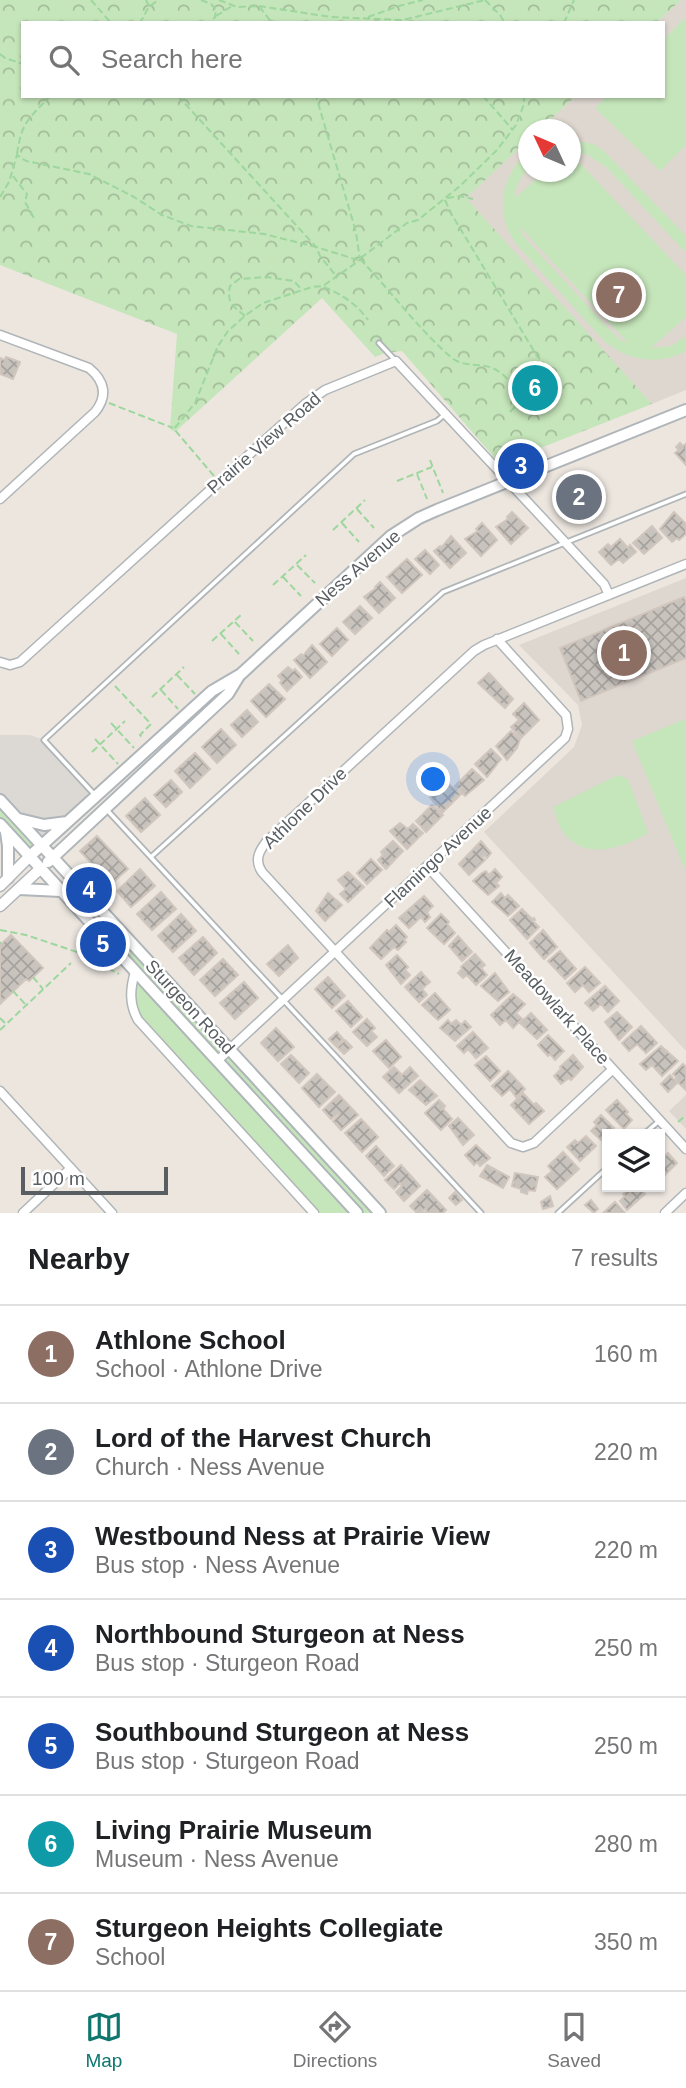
<!DOCTYPE html>
<meta charset="utf-8">
<style>
:root{--surface:#fff;--page:#f2f2f2;--text:#202124;--muted:#757577;--line:#e0e0e0;--accent:#0f766e}
body{margin:0;font-family:Helvetica,sans-serif;background:var(--page);color:var(--text)}
.controls{position:absolute;right:21px;bottom:21px;display:grid;overflow:hidden;border-radius:0px;box-shadow:0 2px 5px #0004}
.controls button{width:63px;height:63px;display:grid;place-items:center;padding:0;border:0;border-bottom:2px solid var(--line);background:var(--surface);color:var(--text);font:35px sans-serif}
.compass{position:absolute;left:518px;top:119px;width:63px;height:63px;border-radius:50%;background:var(--surface);box-shadow:0 2px 5px #0004;rotate:314deg}
.scale{position:absolute;left:21px;bottom:18px;width:147px;box-sizing:border-box;padding-left:7px;border:4px solid #585e61;border-top:0;font-size:19px;line-height:24px;white-space:nowrap;color:#585e61;-webkit-text-stroke:5px #fff;paint-order:stroke}
.you{position:absolute;left:434px;top:780px;width:24px;height:24px;margin:-18px;border:5px solid #fff;border-radius:50%;background:#1a73e8;box-shadow:0 0 0 10px #1a73e833}
.badge{display:grid;place-items:center;width:46px;height:46px;border-radius:50%;background:var(--accent);color:#fff;font-size:23px;font-weight:700}
.pin{position:absolute;translate:-50% -50%;border:4px solid #fff;box-shadow:0 2px 7px #0006}
.list{margin:0;padding:0;list-style:none}
h2{display:flex;justify-content:space-between;align-items:center;height:91px;margin:0;padding:0 28px;font-size:30px}
h2 small{font-size:23px;font-weight:400;color:var(--muted)}
.list li{display:grid;grid-template-columns:46px 1fr auto;gap:21px;align-items:center;box-sizing:border-box;height:98px;padding:0 28px;border-top:2px solid var(--line)}
.list b{display:block;font-size:26px;white-space:nowrap}
.list p{margin:0;font-size:23px;white-space:nowrap;color:var(--muted)}
.list em{font-size:23px;font-style:normal;color:var(--muted)}
.icon{flex:none;width:38px;height:38px;fill:none;stroke:currentColor;stroke-width:2;stroke-linecap:round;stroke-linejoin:round}
.map{position:relative;flex:none;width:686px;height:1213px;overflow:hidden}
.search{position:absolute;background:var(--surface);box-shadow:0 2px 5px #0004;left:21px;right:21px;top:21px;height:77px;display:flex;align-items:center;gap:18px;box-sizing:border-box;padding:0 24px;border-radius:0px;color:var(--muted);font-size:26px}
.sheet{height:777px;background:var(--surface)}
nav{display:flex;justify-content:space-around;align-items:center;box-sizing:border-box;height:98px;border-top:2px solid var(--line);background:var(--surface);font-size:19px;color:var(--muted)}
nav a{display:grid;justify-items:center;gap:4px}
nav .on{color:var(--accent)}
.map>svg:first-child{display:block}
.industrial{fill:#dcd8d4}
.education{fill:#ded7d0}
.grass{fill:#c5e5ba;fill-rule:evenodd}
.park{fill:url(#park-crowns)}
.building{fill:url(#building-cross-hatch);stroke:#d1c6bd;stroke-width:2}
.lines{fill:none;stroke-linecap:round;stroke-linejoin:round}
.service-casing{stroke:#b0b5b8;stroke-width:7}
.minor-casing{stroke:#b0b5b8;stroke-width:11}
.tertiary-casing{stroke:#b0b5b8;stroke-width:13}
.secondary-casing{stroke:#afb5b8;stroke-width:14}
.path{stroke:#9dd79d;stroke-width:2;stroke-dasharray:7 3.5;stroke-linecap:butt}
.service{stroke:#fff;stroke-width:3.5}
.minor{stroke:#fff;stroke-width:8}
.tertiary{stroke:#fff;stroke-width:10}
.secondary{stroke:#fff;stroke-width:10}
.labels{text-anchor:middle;stroke-width:5;stroke-linejoin:round;paint-order:stroke}
.street-label{font-size:18px;fill:#585e61;stroke:#fff}
</style>
<div class="map">
<svg width="686" height="1213" viewBox="0 0 686 1213">
<defs>
<pattern id="park-crowns" width="20" height="18" patternUnits="userSpaceOnUse" patternTransform="scale(1.75)"><rect width="20" height="18" fill="#c5e5ba"/><path d="M2 6a3 3 0 1 1 6 0M12 15a3 3 0 1 1 6 0" fill="none" stroke="#a3bd9b"/></pattern>
<pattern id="building-cross-hatch" width="8" height="8" patternUnits="userSpaceOnUse" patternTransform="scale(1.75)"><rect width="8" height="8" fill="#c9c3be"/><path d="M0 0l8 8M0 8l8-8" fill="none" stroke="#a6a29e"/></pattern>
</defs>
<rect width="100%" height="100%" fill="#ece6df"/>
<path class="industrial" d="M0 735H30L44 740 96 796 41 845 0 800Z"/>
<path class="education" d="M681 0H686V390L652 404 463 200 528 140V172H570V130L540 129 576 96H663V23H656Z
M686 578V1051L484 832 574 747 582 725 578 705 519 645Z
M686 1095V1129L669 1111Z"/>
<path class="grass" d="M686 17V145L660 171 595 108 607 96H663V40Z
M571 140 593 144 604 151 686 236V253L607 168 588 155 571 151Z
M528 152V168C521 177 515 187 515 198L544 172H570L571 154 686 275V317L651 348 671 346 686 336V351C657 366 630 361 605 342L517 245C494 215 500 176 528 152ZM519 227H520L628 343 620 340 610 330 524 237Z
M686 719V872L632 741Z
M618 775 628 779 648 833C624 847 590 860 567 837 559 829 556 816 553 807Z
M0 800 41 845 30 856 0 824Z
M136 948 380 1213H314L131 1008 135 972 124 959Z"/>
<path class="park" d="M0 0H681L656 23H23V96H576L540 129 528 130V140L466 198 652 404 500 464 402 351 385 353 375 357 322 298 175 432 170 429 177 334 0 265Z"/>
<path class="building" d="M6 357 20 362 13 379 0 374V358L5 360Z
M537 370 553 387 532 407 516 389Z
M680 443 683 446 686 444V465L675 453 679 450 676 447Z
M586 482 587 487 593 484 600 500 566 514 558 494Z
M512 512 528 528 511 544 496 527 508 519 507 517Z
M674 512 686 524V534L679 540 677 538 672 542 660 529Z
M482 523 497 540 481 556 465 539 478 531 476 529Z
M652 526 662 538 644 554 633 543Z
M451 536 466 553 450 568 434 551 440 546 441 548Z
M620 539 628 548 630 545 636 552 623 563 619 559 611 565 599 552 608 544 611 547Z
M425 550 439 565 430 574 415 559Z
M407 559 422 575 402 593 387 577Z
M380 582 395 598 379 613 364 597 376 588 375 587Z
M684 597 686 602V658L581 701 560 648Z
M360 606 372 618 355 634 343 622Z
M337 628 348 640 332 656 320 644Z
M312 645 327 662 310 678 294 660 301 654 303 656Z
M288 667 293 671 295 669 302 677 287 691 280 683 282 680 278 676Z
M489 673 513 699 505 708 478 683Z
M269 684 285 699 266 717 251 701Z
M524 703 539 720 521 738 511 727 519 720 513 714Z
M247 710 258 722 242 737 231 725Z
M221 729 236 745 217 763 202 747Z
M511 731 520 739 517 748 507 760 496 746Z
M491 749 501 759 487 777 475 764Z
M195 753 210 769 190 788 175 771Z
M472 769 484 780 465 796 455 786Z
M171 780 182 792 166 807 154 795Z
M446 782 461 794 442 813 430 797Z
M145 798 160 815 141 832 126 816Z
M432 805 443 815 426 832 416 821Z
M400 823 408 829 413 824 423 833 407 849 390 831Z
M97 836 128 869 111 884 80 851Z
M393 841 403 851 386 869 378 860 383 855 381 852Z
M481 841 491 853 487 858 484 855 482 857 485 860 469 875 459 864Z
M371 859 382 870 367 884 357 873Z
M140 869 155 886 131 907 117 891Z
M495 869 502 877 496 883 499 886 488 895 473 881 482 873 486 871 489 875Z
M348 872 364 887 348 902 340 894 346 889 338 880Z
M161 892 176 909 152 930 137 914Z
M328 893 342 905 325 921 316 911Z
M501 893 505 898 508 895 519 906 508 916 492 902Z
M424 896 433 906 427 912 430 917 425 922 421 917 409 928 399 918Z
M522 909 532 919 534 918 535 920 533 921 539 927 527 939 510 920Z
M181 914 196 931 173 952 158 936Z
M441 914 449 922 447 924 455 933 444 944 427 928Z
M396 925 407 937 404 940 406 942 398 950 394 947 381 959 370 948 387 930 389 932Z
M543 930 557 947 544 959 530 943Z
M11 935 43 968 29 981 26 979 0 1004V945Z
M458 936 472 952 462 961 449 946Z
M203 937 217 953 194 975 179 958Z
M288 945 298 958 279 976 267 964Z
M560 951 576 969 565 979 548 961Z
M475 954 485 965 481 968 487 975 476 985 467 975 463 978 458 973 462 969 461 967Z
M397 955 408 967 405 970 410 975 401 984 386 965Z
M223 959 238 975 215 996 200 980Z
M585 967 600 983 589 992 583 985 575 992 567 983Z
M421 972 430 982 422 989 427 995 419 1002 405 987Z
M495 973 509 992 498 1001 481 986Z
M328 977 345 996 332 1008 315 989Z
M244 982 258 998 235 1019 220 1003Z
M605 986 619 1001 608 1012 601 1004 593 1011 585 1003Z
M435 993 450 1010 438 1020 422 1005Z
M513 994 525 1004 516 1013 522 1019 513 1028 506 1020 500 1025 491 1015Z
M348 1001 362 1017 351 1027 336 1011Z
M617 1012 632 1027 619 1040 605 1022Z
M531 1013 547 1030 537 1039 520 1023Z
M367 1019 375 1028 371 1031 377 1037 367 1046 353 1032Z
M448 1020 451 1024 456 1020 461 1025 465 1021 471 1027 455 1041 440 1028Z
M641 1026 657 1043 646 1053 637 1044 629 1051 622 1043Z
M276 1028 294 1047 278 1061 261 1043Z
M337 1032 343 1039 336 1046 329 1039Z
M473 1032 488 1048 476 1058 468 1049 464 1053 457 1046Z
M548 1035 564 1051 555 1060 550 1054 548 1056 538 1045Z
M345 1040 352 1047 344 1054 337 1047Z
M386 1040 401 1057 389 1068 373 1051Z
M661 1046 678 1061 662 1076 652 1065 646 1070 640 1064Z
M291 1055 309 1073 299 1083 281 1064Z
M573 1055 583 1067 571 1080 569 1078 561 1084 554 1076 561 1069 560 1067Z
M486 1056 500 1071 490 1081 475 1065Z
M683 1064 686 1067V1090L675 1080 677 1078 673 1074Z
M394 1067 402 1075 410 1067 418 1076 399 1093 383 1077Z
M508 1071 525 1089 516 1097 510 1089 502 1096 492 1086Z
M317 1074 335 1092 319 1107 302 1088Z
M670 1075 677 1083 668 1092 661 1084Z
M420 1080 437 1096 426 1105 409 1090Z
M523 1093 534 1105 536 1103 544 1111 529 1124 511 1105Z
M339 1095 358 1115 341 1130 333 1121 339 1115 337 1114 331 1119 323 1110Z
M439 1100 445 1106 443 1109 452 1119 441 1130 425 1113Z
M617 1100 628 1112 626 1114 632 1120 624 1129 606 1110Z
M601 1115 614 1128 601 1140 591 1131 597 1125 594 1122Z
M458 1118 474 1135 463 1145 449 1126Z
M361 1119 378 1137 362 1152 345 1133Z
M586 1136 596 1146 580 1161 567 1147 575 1140 578 1143Z
M476 1145 490 1158 480 1166 477 1162 474 1165 465 1155Z
M376 1146 394 1166 384 1176 366 1156Z
M563 1152 579 1169 557 1189 545 1177 552 1171 548 1166Z
M661 1152 665 1156 668 1153 677 1163 664 1176 660 1171Z
M401 1165 420 1186 404 1201 396 1192 402 1186 400 1183 394 1189 385 1180Z
M487 1165 509 1177 503 1188 480 1176Z
M515 1173 538 1177 535 1191 528 1190 527 1194 521 1192V1189L512 1186Z
M632 1187H638L645 1194 627 1210 620 1201 625 1196 623 1194Z
M427 1190 446 1210 443 1213H424L427 1211 425 1209 421 1213H417L410 1206Z
M455 1192 462 1200 456 1205 449 1198Z
M550 1196 553 1206 543 1209 541 1202Z
M591 1200 598 1209 594 1213 585 1205Z
M615 1202 625 1213H603Z"/>
<g class="lines">
<g class="service-casing">
<path id="service" d="M379 343 395 360
M94 794 44 740 354 454 437 421 444 415
M107 810 481 1213
M151 857 443 592 686 494
M644 1134 658 1122
M558 1213 607 1168"/>
</g>
<g class="minor-casing">
<path id="minor" d="M0 335 89 368C105 381 108 396 95 412L0 499
M0 662 10 665 20 662 305 404 325 390 396 361 604 584 609 595
M427 866 686 1149
M135 972C130 989 129 1004 138 1020L314 1213
M217 1061 565 738 568 729 566 715 497 639
M613 1069 534 1143 523 1147 511 1143 262 872C254 860 259 851 267 841L474 651 484 645 686 564
M0 1091 112 1213
M23 1213 71 1168
M665 1213 686 1193"/>
</g>
<g class="tertiary-casing">
<path id="tertiary" d="M0 886 30 856
M0 906 41 868"/>
</g>
<g class="secondary-casing">
<path id="secondary" d="M0 800 380 1213
M19 819 44 825 67 822
M0 824 357 1213
M6 832 8 846V878
M30 856 212 691 241 674 391 536 419 518 437 510 686 410
M48 862 228 694 239 676
M19 889 61 891"/>
</g>
<path class="path" d="M91 0 111 23
M146 0 149 6
M201 0 211 4 216 10 215 17 210 23
M219 0 237 7 259 6 272 23
M485 0 500 15 505 23
M259 6 331 17 403 20 485 0
M216 16 232 6
M368 17 399 6 423 0
M139 23 143 18 148 8 158 0
M564 23 574 0
M0 54 5 58 23 64
M178 96 316 247 358 260 407 223 418 220 460 186 497 150 516 125 524 104V96
M483 96 512 129
M17 154C22 121 28 120 50 96
M13 176 27 194 25 202 34 218
M0 197 9 182 17 155 26 161 89 174 134 197 162 215 191 226 264 234 316 247 320 256 336 276
M447 198 460 196 473 199
M445 200 452 215 537 356 552 372 545 378
M360 259C391 291 418 329 452 358 466 369 484 361 498 371 508 377 515 390 523 399
M324 287C341 294 357 304 368 320
M245 316C234 307 226 303 230 286L239 279 266 277 294 281 302 290
M109 403 173 428
M510 412 524 398
M430 460 443 493
M417 474 427 499
M214 476 174 429 195 403 218 346 228 331 246 315 263 303 312 287 323 286 360 260 356 232 316 96
M397 481 432 467
M357 509 374 528
M342 523 359 542
M333 530 365 500
M297 565 315 583
M283 577 301 596
M273 585 306 555
M235 622 253 641
M221 634 239 654
M212 641 243 613
M177 675 195 694
M115 686 151 724 140 735 144 739
M161 690 178 709
M152 697 184 667
M111 723 134 748
M95 739 118 764
M92 752 125 721
M0 930 26 935 80 953 119 974
M0 942 1 944
M33 977 43 989
M13 991 26 1005
M0 1018 6 1024
M0 1030 71 963
M678 1122 686 1115"/>
<use href="#service" class="service"/>
<use href="#minor" class="minor"/>
<use href="#tertiary" class="tertiary"/>
<use href="#secondary" class="secondary"/>
</g>
<g class="labels">
<g class="street-label">
<text transform="translate(264 443) rotate(-41)" y="6">Prairie View Road</text>
<text transform="translate(358 568) rotate(-41)" y="6">Ness Avenue</text>
<text transform="translate(305 808) rotate(-44)" y="6">Athlone Drive</text>
<text transform="translate(438 857) rotate(-43)" y="6">Flamingo Avenue</text>
<text transform="translate(190 1007) rotate(47)" y="6">Sturgeon Road</text>
<text transform="translate(557 1007) rotate(48)" y="6">Meadowlark Place</text>
</g>
</g>
</svg>
<div class="controls">
<button><svg class="icon" aria-label="layers" viewBox="0 0 24 24"><path d="M12 4l9 5-9 5-9-5zM3 14l9 5 9-5"/></svg></button>
</div>
<svg class="compass" viewBox="-18 -18 36 36"><path d="M0-13l5 13h-10z" fill="#e53935"/><path d="M0 13l5-13h-10z" fill="#757577"/></svg>
<div class="scale">100 m</div>
<div class="you"></div>
<div class="pin badge" style="left:624px;top:653px;background:#8d6e63">1</div>
<div class="pin badge" style="left:579px;top:497px;background:#6b7280">2</div>
<div class="pin badge" style="left:521px;top:466px;background:#1a4fb4">3</div>
<div class="pin badge" style="left:89px;top:890px;background:#1a4fb4">4</div>
<div class="pin badge" style="left:103px;top:944px;background:#1a4fb4">5</div>
<div class="pin badge" style="left:535px;top:388px;background:#0f9aa8">6</div>
<div class="pin badge" style="left:619px;top:295px;background:#8d6e63">7</div>
<div class="search"><svg class="icon" aria-label="search" viewBox="0 0 24 24"><circle cx="10" cy="10" r="6"/><path d="M15 15l6 6"/></svg>Search here</div>
</div>
<section class="sheet">
<h2>Nearby<small>7 results</small></h2>
<ul class="list">
<li><span class="badge" style="background:#8d6e63">1</span><div><b>Athlone School</b><p>School · Athlone Drive</p></div><em>160 m</em></li>
<li><span class="badge" style="background:#6b7280">2</span><div><b>Lord of the Harvest Church</b><p>Church · Ness Avenue</p></div><em>220 m</em></li>
<li><span class="badge" style="background:#1a4fb4">3</span><div><b>Westbound Ness at Prairie View</b><p>Bus stop · Ness Avenue</p></div><em>220 m</em></li>
<li><span class="badge" style="background:#1a4fb4">4</span><div><b>Northbound Sturgeon at Ness</b><p>Bus stop · Sturgeon Road</p></div><em>250 m</em></li>
<li><span class="badge" style="background:#1a4fb4">5</span><div><b>Southbound Sturgeon at Ness</b><p>Bus stop · Sturgeon Road</p></div><em>250 m</em></li>
<li><span class="badge" style="background:#0f9aa8">6</span><div><b>Living Prairie Museum</b><p>Museum · Ness Avenue</p></div><em>280 m</em></li>
<li><span class="badge" style="background:#8d6e63">7</span><div><b>Sturgeon Heights Collegiate</b><p>School</p></div><em>350 m</em></li>
</ul>
</section>
<nav>
<a class="on"><svg class="icon" aria-label="map" viewBox="0 0 24 24"><path d="M3 6l6-2 6 2 6-2v14l-6 2-6-2-6 2zM9 4v14M15 6v14"/></svg>Map</a>
<a><svg class="icon" aria-label="directions" viewBox="0 0 24 24"><path d="M12 3l9 9-9 9-9-9zM9 14v-3h6M13 9l2 2-2 2"/></svg>Directions</a>
<a><svg class="icon" aria-label="saved" viewBox="0 0 24 24"><path d="M7 4h10v16l-5-4-5 4z"/></svg>Saved</a>
</nav>
